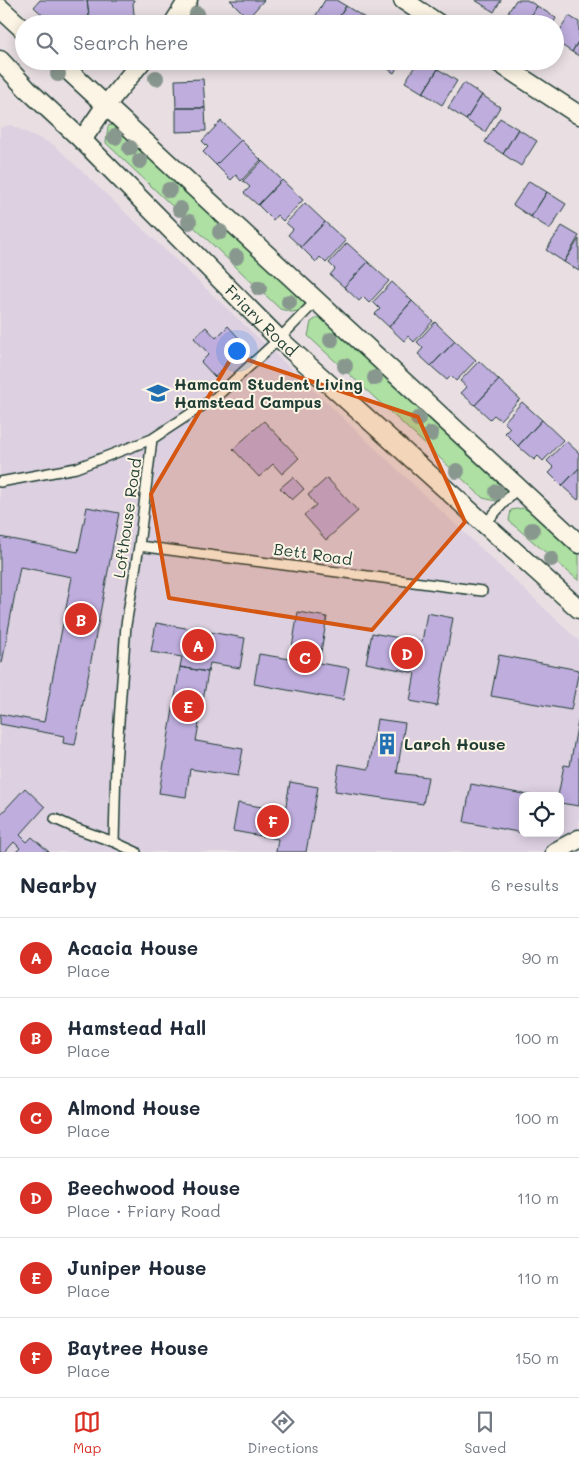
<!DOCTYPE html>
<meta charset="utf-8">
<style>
:root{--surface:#fff;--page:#f2f2f3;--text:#1f2937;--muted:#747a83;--line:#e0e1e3;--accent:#d93025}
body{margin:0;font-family:Mali,sans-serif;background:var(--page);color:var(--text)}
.controls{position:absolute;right:15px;bottom:15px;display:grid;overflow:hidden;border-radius:8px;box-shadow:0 2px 12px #0003}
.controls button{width:45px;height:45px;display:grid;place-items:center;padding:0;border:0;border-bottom:1px solid var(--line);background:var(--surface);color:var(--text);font:25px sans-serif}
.you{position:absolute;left:236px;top:350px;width:18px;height:18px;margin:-12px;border:4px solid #fff;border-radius:50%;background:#1a73e8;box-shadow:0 0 0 8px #1a73e833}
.badge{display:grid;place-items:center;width:32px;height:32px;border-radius:50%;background:var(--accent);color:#fff;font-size:16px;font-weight:700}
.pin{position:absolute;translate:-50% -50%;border:2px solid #fff;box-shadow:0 1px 5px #0006}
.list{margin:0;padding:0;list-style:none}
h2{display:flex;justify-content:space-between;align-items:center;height:65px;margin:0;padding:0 20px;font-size:21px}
h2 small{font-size:16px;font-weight:400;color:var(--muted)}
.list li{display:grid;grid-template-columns:32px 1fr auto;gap:15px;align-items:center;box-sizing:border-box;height:80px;padding:0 20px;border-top:1px solid var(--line)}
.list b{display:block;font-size:19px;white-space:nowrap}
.list p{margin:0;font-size:16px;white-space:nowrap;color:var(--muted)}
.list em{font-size:16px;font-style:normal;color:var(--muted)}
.icon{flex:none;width:28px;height:28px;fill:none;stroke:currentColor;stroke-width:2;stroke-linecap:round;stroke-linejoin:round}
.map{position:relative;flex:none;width:579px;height:852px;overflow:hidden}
.search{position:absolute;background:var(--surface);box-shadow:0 2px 12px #0003;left:15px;right:15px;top:15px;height:55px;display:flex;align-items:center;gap:12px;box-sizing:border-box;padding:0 18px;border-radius:28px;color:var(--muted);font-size:19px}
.sheet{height:545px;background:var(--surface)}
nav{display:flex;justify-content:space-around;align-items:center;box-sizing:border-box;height:70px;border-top:1px solid var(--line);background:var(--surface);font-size:14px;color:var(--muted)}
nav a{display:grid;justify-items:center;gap:2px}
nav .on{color:var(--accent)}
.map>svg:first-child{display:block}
.built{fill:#dcd0e1;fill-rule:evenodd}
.green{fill:#ade0a2;stroke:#668e6b}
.building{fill:#beaddd;stroke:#1f3d34}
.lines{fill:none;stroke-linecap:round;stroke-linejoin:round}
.service-casing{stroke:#1f3d34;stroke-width:12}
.minor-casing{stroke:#1f3d34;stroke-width:21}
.service{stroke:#fcf5e5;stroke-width:9}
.minor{stroke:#fcf5e5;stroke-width:18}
.tree{fill:#89988f}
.marked{fill:#d45610;fill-opacity:0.2;stroke:#d45610;stroke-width:4;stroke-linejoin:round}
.labels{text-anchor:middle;stroke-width:4;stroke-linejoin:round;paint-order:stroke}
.street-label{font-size:16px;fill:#1f3d34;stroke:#fcf5e5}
.poi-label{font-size:16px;font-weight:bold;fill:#1f3d34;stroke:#fcf5e5;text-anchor:start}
</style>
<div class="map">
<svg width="579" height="852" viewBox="0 0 579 852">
<rect width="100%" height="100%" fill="#e9dfe3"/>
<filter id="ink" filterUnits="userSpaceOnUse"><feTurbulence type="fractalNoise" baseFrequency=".02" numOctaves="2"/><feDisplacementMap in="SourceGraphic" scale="10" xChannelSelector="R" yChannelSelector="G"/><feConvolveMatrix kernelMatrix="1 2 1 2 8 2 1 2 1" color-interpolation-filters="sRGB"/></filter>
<g filter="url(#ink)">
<path class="built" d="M10 125 54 145 579 641V852H0V128ZM523 796H560V833H523Z"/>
<path class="green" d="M117 124 302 297 305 304 299 311 291 312 280 309 106 143 108 126Z
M322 315 506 488 507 495 496 501 483 498 308 336 311 322Z
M523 508 540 516 579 551V581L509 521 511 510Z"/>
<path class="building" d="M40 0H87L90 24H52L34 7Z
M87 0H134L133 4 135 24H90Z
M230 0H264L248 18Z
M325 0H336L346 6 335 24H319L313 20Z
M475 0H501L494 12Z
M516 0H527L537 6 526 24H511L504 19Z
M346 6 365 18 361 24H335Z
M537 6 556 18 553 24H526Z
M216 15 230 24H212Z
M569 16 579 22V40L572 52 555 41V38Z
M579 40V56L572 52Z
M376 61H401L394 73Z
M418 61H427L438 69 423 93 405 82Z
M438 69 457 81 442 105 423 93Z
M203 79 205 108H176L175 80Z
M464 83 482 95 466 120 448 108Z
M482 95 500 107 485 132 466 120Z
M176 108H205L206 131 176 132Z
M500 118 518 129 503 154 485 142Z
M221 121 241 140 216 165 203 152 208 147 202 141Z
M518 129 537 141 521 166 503 154Z
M241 140 261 160 241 181 236 175 231 180 216 165Z
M262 161 282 180 258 205 244 193 250 187 243 181Z
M282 180 303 200 283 221 277 215 273 220 258 205Z
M529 181 547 192 531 217 513 205Z
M547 192 566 204 550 229 531 217Z
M305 203 325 222 301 247 288 235 293 229 286 223Z
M325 222 346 241 326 263 320 257 316 262 301 247Z
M562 226 579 236 564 262 546 250Z
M579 239V271L564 262Z
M347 243 368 262 344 287 330 275 335 269 329 263Z
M368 262 389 281 369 303 363 297 359 301 344 287Z
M392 282 412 301 389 327 375 314 380 309 373 302Z
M412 301 433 321 414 342 408 336 404 341 389 327Z
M435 322 455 341 431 366 418 354 423 348 417 342Z
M228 326 247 347 215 377 201 362 209 354 194 338 206 327 216 338Z
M455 341 476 360 456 381 451 376 447 380 431 366Z
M479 361 499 380 475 405 461 393 467 387 460 381Z
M499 380 520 399 500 420 494 415 490 419 475 405Z
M522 402 542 420 518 446 505 433 510 428 504 422Z
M542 420 563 440 543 461 538 456 534 460 518 446Z
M264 421 299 458 282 474 273 464 259 477 233 449Z
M566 441 579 453V468L562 486 549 473 554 468 547 461Z
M579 468V498L578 500 562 486Z
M293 477 304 489 292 500 280 488Z
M327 478 358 511 326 540 304 515 316 505 308 495Z
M87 507 119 513 75 745 63 743 64 736 0 724V714L44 722 72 577 20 567 2 663 0 662V537L78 552Z
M298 612 327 617 319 663 349 668 343 700 254 684 259 654 290 659Z
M427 613 453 618 437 706 410 701 415 673 366 663 372 633 422 642Z
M156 623 245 638 240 668 210 663 208 672 180 667 182 657 151 652Z
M499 655 579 670 571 710 491 696Z
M180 667 208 672 196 741 243 749 238 776 190 769 186 797 159 793Z
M377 719 405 723 397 773 428 777 423 804 335 791 339 764 369 769Z
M578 721 579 722V806L560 803V796H558L564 765 570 766Z
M290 782 318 787 306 852H276L278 839 233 831 238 803 285 811Z
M471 784 534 796H523V833L464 822Z
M25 788 45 807 20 835 27 842 32 837 49 852H16L20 848 14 842 5 852H0V815Z"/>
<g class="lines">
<g class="service-casing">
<path id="service" d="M0 482 76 468 152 439
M484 525 517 488
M139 546 482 591
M55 819 75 828 114 842
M136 852 114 842 116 763 126 625 139 546 152 439 216 397 279 339 317 300"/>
</g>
<g class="minor-casing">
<g id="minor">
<path d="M403 0 439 24"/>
<path d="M0 8 24 30"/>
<path d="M173 24 188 0"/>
<path id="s1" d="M0 60 27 89 82 140 279 339 579 609"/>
<path d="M58 61 579 544"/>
<path d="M496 61 579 115"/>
<path d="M82 140 106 105 142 61"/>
<path d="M555 852 579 839"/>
</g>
</g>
<use href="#service" class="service"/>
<use href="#minor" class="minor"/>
</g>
<g class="tree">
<circle cx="197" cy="14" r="8"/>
<circle cx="58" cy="74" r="8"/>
<circle cx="156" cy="78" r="8"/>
<circle cx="115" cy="137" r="8"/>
<circle cx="130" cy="148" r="8"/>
<circle cx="140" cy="161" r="8"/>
<circle cx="169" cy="190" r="8"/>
<circle cx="180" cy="209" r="8"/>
<circle cx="189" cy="222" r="8"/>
<circle cx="220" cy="232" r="8"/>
<circle cx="236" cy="257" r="8"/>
<circle cx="259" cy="288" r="8"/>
<circle cx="289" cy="302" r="8"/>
<circle cx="331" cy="340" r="8"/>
<circle cx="345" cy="366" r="8"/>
<circle cx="375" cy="378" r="8"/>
<circle cx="418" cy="419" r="8"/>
<circle cx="431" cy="434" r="8"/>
<circle cx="457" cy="471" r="8"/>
<circle cx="497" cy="492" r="8"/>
<circle cx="532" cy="530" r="8"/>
<circle cx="551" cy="559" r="8"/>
</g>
</g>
<path class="marked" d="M233 355 418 417 465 522 372 630 169 598 151 494Z"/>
<defs>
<g id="university-bare" transform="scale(1.725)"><path d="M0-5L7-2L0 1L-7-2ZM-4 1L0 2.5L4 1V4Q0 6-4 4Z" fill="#1f6fb2" stroke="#fcf5e5" stroke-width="2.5" paint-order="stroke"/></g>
<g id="building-bare" transform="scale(1.725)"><path d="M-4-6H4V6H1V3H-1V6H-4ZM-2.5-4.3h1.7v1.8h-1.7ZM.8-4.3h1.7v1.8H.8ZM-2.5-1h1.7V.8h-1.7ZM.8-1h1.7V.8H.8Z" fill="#1f6fb2" stroke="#fcf5e5" stroke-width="2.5" paint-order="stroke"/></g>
</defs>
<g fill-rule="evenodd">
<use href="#university-bare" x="158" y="393"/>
<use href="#building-bare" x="387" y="744"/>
</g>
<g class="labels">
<g class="street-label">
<text dy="6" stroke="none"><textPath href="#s1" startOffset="369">Friary Road</textPath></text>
<text transform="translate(127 518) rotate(-82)" y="6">Lofthouse Road</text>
<text transform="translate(313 554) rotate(8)" y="6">Bett Road</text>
</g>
<g class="poi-label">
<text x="174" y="390">Hamcam Student Living<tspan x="174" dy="18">Hamstead Campus</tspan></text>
<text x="404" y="750">Larch House</text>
</g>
</g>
</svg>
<div class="controls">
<button><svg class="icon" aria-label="locate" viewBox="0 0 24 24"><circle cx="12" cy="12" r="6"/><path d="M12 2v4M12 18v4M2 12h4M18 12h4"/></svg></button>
</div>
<div class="you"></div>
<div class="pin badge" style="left:198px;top:645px">A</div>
<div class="pin badge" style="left:81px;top:619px">B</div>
<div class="pin badge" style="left:305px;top:657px">C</div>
<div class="pin badge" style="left:407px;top:653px">D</div>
<div class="pin badge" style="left:188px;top:706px">E</div>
<div class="pin badge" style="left:273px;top:821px">F</div>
<div class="search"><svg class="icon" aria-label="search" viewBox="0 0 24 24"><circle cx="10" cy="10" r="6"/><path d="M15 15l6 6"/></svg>Search here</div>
</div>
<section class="sheet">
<h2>Nearby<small>6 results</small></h2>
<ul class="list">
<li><span class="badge">A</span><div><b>Acacia House</b><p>Place</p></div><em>90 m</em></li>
<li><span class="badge">B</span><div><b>Hamstead Hall</b><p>Place</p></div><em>100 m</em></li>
<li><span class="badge">C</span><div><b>Almond House</b><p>Place</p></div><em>100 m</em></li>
<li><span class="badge">D</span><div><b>Beechwood House</b><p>Place · Friary Road</p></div><em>110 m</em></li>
<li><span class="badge">E</span><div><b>Juniper House</b><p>Place</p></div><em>110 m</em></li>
<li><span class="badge">F</span><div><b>Baytree House</b><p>Place</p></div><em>150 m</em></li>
</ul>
</section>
<nav>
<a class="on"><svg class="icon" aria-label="map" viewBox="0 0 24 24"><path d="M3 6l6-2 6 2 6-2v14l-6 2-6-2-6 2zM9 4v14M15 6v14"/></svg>Map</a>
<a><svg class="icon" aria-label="directions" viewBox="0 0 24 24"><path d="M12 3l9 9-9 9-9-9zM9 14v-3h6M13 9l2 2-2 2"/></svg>Directions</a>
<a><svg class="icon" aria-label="saved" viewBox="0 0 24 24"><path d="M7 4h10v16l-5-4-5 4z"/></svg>Saved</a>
</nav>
